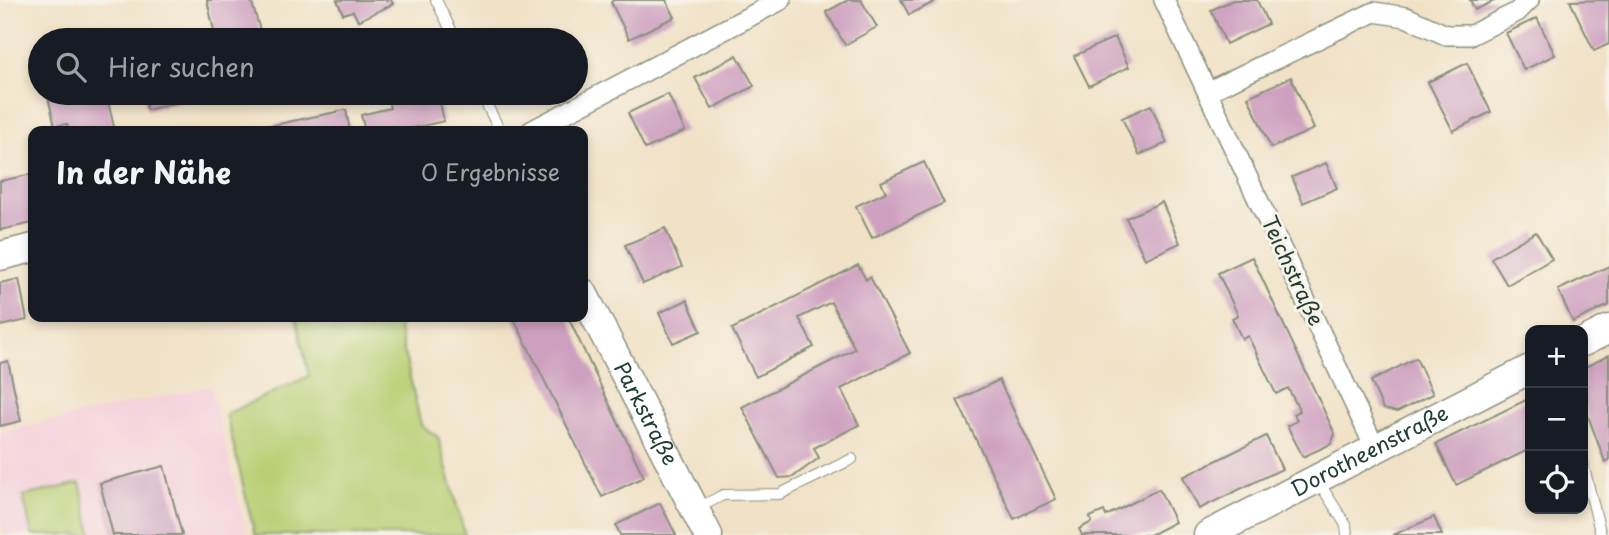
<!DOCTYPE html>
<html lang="de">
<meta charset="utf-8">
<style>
:root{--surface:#171b24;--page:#242831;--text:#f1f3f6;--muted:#9ea1a6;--line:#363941}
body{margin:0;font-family:"Playpen Sans",sans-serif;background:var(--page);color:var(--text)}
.controls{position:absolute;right:21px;bottom:21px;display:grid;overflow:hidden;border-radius:14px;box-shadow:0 4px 10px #0003}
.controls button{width:63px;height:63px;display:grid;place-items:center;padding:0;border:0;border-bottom:2px solid var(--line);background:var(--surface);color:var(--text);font:35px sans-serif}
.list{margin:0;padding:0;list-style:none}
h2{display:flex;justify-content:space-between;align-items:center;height:91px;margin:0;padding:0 28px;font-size:30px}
h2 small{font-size:23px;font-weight:400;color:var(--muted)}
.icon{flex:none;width:38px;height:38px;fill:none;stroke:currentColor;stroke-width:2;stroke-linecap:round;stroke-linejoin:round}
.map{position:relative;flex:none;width:1609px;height:535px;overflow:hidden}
.search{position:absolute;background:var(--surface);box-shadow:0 4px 10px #0003;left:28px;top:28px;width:560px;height:77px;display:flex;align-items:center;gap:18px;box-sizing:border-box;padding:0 24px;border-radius:38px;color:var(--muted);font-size:26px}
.panel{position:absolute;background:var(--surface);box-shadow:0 4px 10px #0003;left:28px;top:126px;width:560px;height:196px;border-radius:14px}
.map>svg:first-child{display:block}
.built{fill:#f5cfdb}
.green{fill:#b8ce72;stroke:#6c8653;stroke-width:2}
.building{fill:#cea0c0}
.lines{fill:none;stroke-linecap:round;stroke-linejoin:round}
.lane-casing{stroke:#88907e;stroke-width:12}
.street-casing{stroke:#88907e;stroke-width:22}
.secondary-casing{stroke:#88907e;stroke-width:31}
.lane{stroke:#fff;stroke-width:10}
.street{stroke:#fff;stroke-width:19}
.secondary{stroke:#fff;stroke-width:28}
.labels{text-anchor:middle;stroke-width:6;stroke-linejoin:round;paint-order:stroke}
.street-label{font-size:21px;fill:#1f3d34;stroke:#f7f3e8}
</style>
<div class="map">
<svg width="1609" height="535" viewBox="0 0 1609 535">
<rect width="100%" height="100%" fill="#f7f3e8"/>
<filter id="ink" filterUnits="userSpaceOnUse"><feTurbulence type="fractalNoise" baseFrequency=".0143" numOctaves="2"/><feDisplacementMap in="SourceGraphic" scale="14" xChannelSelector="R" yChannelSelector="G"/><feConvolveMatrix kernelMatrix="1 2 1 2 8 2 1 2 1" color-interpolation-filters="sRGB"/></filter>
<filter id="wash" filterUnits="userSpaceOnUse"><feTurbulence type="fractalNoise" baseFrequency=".00686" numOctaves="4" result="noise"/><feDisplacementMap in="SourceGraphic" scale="28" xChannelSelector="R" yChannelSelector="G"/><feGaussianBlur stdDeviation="1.57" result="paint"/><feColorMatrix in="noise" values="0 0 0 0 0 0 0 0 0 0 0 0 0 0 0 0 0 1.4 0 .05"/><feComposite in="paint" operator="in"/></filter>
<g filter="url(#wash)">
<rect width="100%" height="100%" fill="#f1e2c7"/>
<path class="built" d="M211 386 247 535H4L0 517V432Z"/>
<path class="green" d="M296 317H396L421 425 438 437 465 535H255L226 414 309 376Z
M80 483 92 535H32L23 496Z"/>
<g id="blocks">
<path class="building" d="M207 0H251L263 40H216Z
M337 0H391L393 4 358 21 353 11 343 14Z
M614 0H666L675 17 629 39 611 2Z
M848 0H861L877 27 845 45 826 12Z
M901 0H938L909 15Z
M1233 0H1257L1268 24 1226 44 1211 10Z
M1470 0H1496L1475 10Z
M1609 0V44L1594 51 1570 1Z
M1537 18 1555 55 1524 70 1506 33Z
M1115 37 1129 67 1089 86 1074 56Z
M737 55 754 86 712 109 695 78Z
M1467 63 1491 112 1453 131 1428 82Z
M1291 77 1314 129 1271 148 1248 97Z
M47 93H106L115 131H69L67 124 55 126Z
M143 93H210V94L147 110Z
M392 93H423L424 98 438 94 444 121 401 131H365L361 115 390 108 387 96 393 95Z
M668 94 685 131 645 149 628 113Z
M1151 105 1167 143 1139 155 1122 118Z
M346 110 350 131H249V130Z
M924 162 944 203 872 238 856 206 886 192 881 182Z
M1326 163 1337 188 1303 203 1292 177Z
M33 174V223L0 230V181Z
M1162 202 1180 243 1145 259 1126 218Z
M665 228 682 267 643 284 625 245Z
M1536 232 1552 259 1507 285 1491 258Z
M1252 257 1335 434 1331 444 1303 457 1287 426 1297 421 1294 414 1300 411 1288 388 1276 394 1248 336 1242 339 1232 318 1238 315 1218 273Z
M858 265 866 280 870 277 910 353 841 389 859 425 814 448 819 458 793 477 779 478 742 407 855 349 831 302 799 318 814 347 756 377 732 329Z
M1609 266V305L1573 322 1558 290Z
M19 279 27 320 0 326V283Z
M687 300 701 331 673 343 659 313Z
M513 317H568L644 477 602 497Z
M1609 355V460L1605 462 1583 402V368Z
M1416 358 1433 394 1397 412 1383 409 1371 381Z
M8 361 21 421 0 426V363Z
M999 380 1056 499 1014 519 957 400Z
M1530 398V449L1456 485 1436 444Z
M1266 436 1282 469 1199 509 1183 477Z
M164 466 182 535H113L100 483Z
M1159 489 1175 522 1150 535H1082L1079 529 1092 522 1090 517 1104 511 1106 516Z
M660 503 676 535H620L616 525Z
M1434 517 1442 535H1393Z"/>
</g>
</g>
<g filter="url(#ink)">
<use href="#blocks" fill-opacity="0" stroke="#88907e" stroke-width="2"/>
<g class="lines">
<g class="lane-casing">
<path id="lane" d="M436 0 456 40
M481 93 500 131
M1583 464 1601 535
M1318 481 1346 525 1347 535
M696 509 723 495 780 494 852 459"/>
</g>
<g class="street-casing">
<path id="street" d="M1164 0 1376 450
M1209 91 1374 12 1406 17 1446 35H1471L1517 12 1529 0
M531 131 781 0"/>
</g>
<g class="secondary-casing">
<g id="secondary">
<path d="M0 256 33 248"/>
<path id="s1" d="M583 293 708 535"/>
<path d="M1583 342 1609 329"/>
<path id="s2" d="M1208 535 1530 369"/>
</g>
</g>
<use href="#lane" class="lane"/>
<use href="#street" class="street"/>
<use href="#secondary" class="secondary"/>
</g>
</g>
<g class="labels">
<g class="street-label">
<text transform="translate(1292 271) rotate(65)" y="7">Teichstraße</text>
<text dy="7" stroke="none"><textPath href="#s1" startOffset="136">Parkstraße</textPath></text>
<text dy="7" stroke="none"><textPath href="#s2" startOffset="182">Dorotheenstraße</textPath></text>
</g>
</g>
</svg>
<div class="controls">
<button>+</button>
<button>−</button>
<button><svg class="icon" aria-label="locate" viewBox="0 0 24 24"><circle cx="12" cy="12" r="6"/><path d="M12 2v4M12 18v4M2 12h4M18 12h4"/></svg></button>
</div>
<div class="search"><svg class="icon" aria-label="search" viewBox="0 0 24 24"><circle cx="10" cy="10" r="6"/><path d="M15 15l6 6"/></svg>Hier suchen</div>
<section class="panel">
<h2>In der Nähe<small>0 Ergebnisse</small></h2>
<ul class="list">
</ul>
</section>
</div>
